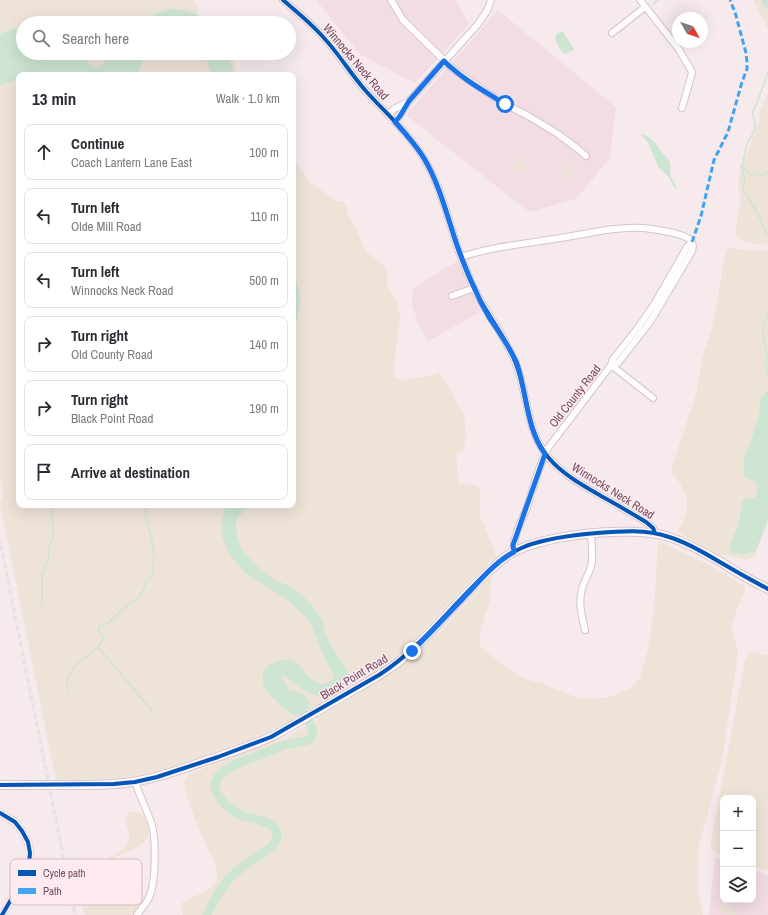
<!DOCTYPE html>
<meta charset="utf-8">
<style>
:root{--surface:#fff;--page:#f2f2f3;--text:#2b2b33;--muted:#7c7c81;--line:#e1e1e2}
body{margin:0;font-family:"Archivo Narrow",sans-serif;background:var(--page);color:var(--text)}
.controls{position:absolute;right:12px;bottom:12px;display:grid;overflow:hidden;border-radius:8px;box-shadow:0 4px 16px #0002}
.controls button{width:36px;height:36px;display:grid;place-items:center;padding:0;border:0;border-bottom:1px solid var(--line);background:var(--surface);color:var(--text);font:20px sans-serif}
.compass{position:absolute;left:672px;top:12px;width:36px;height:36px;border-radius:50%;background:var(--surface);box-shadow:0 4px 16px #0002;rotate:130deg}
.stop{position:absolute;width:12px;height:12px;margin:-9px;border:3px solid #1a73e8;border-radius:50%;background:#fff}
.stop.end{background:#1a73e8;border-color:#fff;box-shadow:0 1px 4px #0008}
.list{margin:0;padding:0;list-style:none}
h2{display:flex;justify-content:space-between;align-items:center;height:52px;margin:0;padding:0 16px;font-size:17px}
h2 small{font-size:13px;font-weight:400;color:var(--muted)}
.list li{display:grid;grid-template-columns:26px 1fr auto;gap:12px;align-items:center;box-sizing:border-box;height:56px;margin:0 8px 8px;padding:0 8px;border:1px solid var(--line);border-radius:8px}
.list b{display:block;font-size:15px;white-space:nowrap}
.list p{margin:0;font-size:13px;white-space:nowrap;color:var(--muted)}
.list em{font-size:13px;font-style:normal;color:var(--muted)}
.icon{flex:none;width:22px;height:22px;fill:none;stroke:currentColor;stroke-width:2;stroke-linecap:round;stroke-linejoin:round}
.map{position:relative;flex:none;width:768px;height:915px;overflow:hidden}
.search{position:absolute;background:var(--surface);box-shadow:0 4px 16px #0002;left:16px;top:16px;width:280px;height:44px;display:flex;align-items:center;gap:10px;box-sizing:border-box;padding:0 14px;border-radius:22px;color:var(--muted);font-size:15px}
.panel{position:absolute;background:var(--surface);box-shadow:0 4px 16px #0002;left:16px;top:72px;width:280px;height:436px;border-radius:8px}
.map>svg:first-child{display:block}
.residential{fill:#f2dde3}
.green{fill:#eee3d7}
.water{fill:#cde5d2}
.lines{fill:none;stroke-linecap:round;stroke-linejoin:round}
.stream{stroke:#cde5d2;stroke-width:1.5}
.river{stroke:#cde5d2;stroke-width:9}
.minor-casing{stroke:#d5c5cb;stroke-width:8}
.tertiary-casing{stroke:#d5c5cb;stroke-width:8}
.secondary-casing{stroke:#d7c6cc;stroke-width:10}
.minor{stroke:#fefcfc;stroke-width:6}
.tertiary{stroke:#fefcfc;stroke-width:7}
.secondary{stroke:#fefcfc;stroke-width:8}
.rail-casing{stroke:#e2e2e4;stroke-width:3}
.rail{stroke:#feebf0;stroke-width:1.5;stroke-dasharray:4.5;stroke-linecap:butt}
.secondary-bridge-casing{stroke:#d7c6cc;stroke-width:10;stroke-linecap:butt}
.secondary-bridge{stroke:#fefcfc;stroke-width:8}
.quiet{stroke:#42a4ee;stroke-width:3;stroke-dasharray:6 3;stroke-linecap:butt}
.cycleway-casing{stroke:#feebf0;stroke-width:6}
.cycleway{stroke:#0057b8;stroke-width:4}
.route{stroke:#1a73e8;stroke-width:5}
.labels{text-anchor:middle;stroke-width:3;stroke-linejoin:round;paint-order:stroke}
.street-label{font-size:12px;fill:#724c5f;stroke:#feebf0}
.key{fill:#feebf0;stroke:#d4bbc4;stroke-width:1}
.key-label{font-size:11px;fill:#724c5f}
</style>
<div class="map">
<svg width="768" height="915" viewBox="0 0 768 915">
<rect width="100%" height="100%" fill="#f6eaed"/>
<path class="residential" d="M316 0H456L469 24 415 83 361 55Z
M498 10 616 107 610 158 576 199 529 212 406 115Z
M458 261 481 312 428 341 418 323 412 304 413 289 445 268Z
M715 857 723 860V900H753V870L768 875V915H709Z"/>
<path class="green" d="M0 0H193L199 6 196 13C181 9 166 6 152 15 148 17 145 20 142 23H23V29H12L0 34Z
M753 0H768V29Z
M71 53H114L98 71Z
M144 53H206L212 69 233 60 237 75H138Z
M19 79V505H293V160L304 173 309 182 330 196 336 201 343 202 347 208V213L354 224 366 251 385 267 387 273V285L396 301 400 315 398 334 393 373 396 378 407 380 413 378 426 377 439 372 444 381 448 386 458 406 464 413 466 439 463 452 456 453 459 484 475 485 479 488 481 494 479 514 491 541 496 556 470 580 423 630C415 648 373 671 356 682 345 689 335 696 324 702 314 708 300 711 292 720L252 739 165 769 144 774 124 777 103 779 56 780 0 503 3 491 0 478V84L13 80Z
M768 94V245C757 244 739 244 735 232L737 226 738 215 741 200 738 185 740 178 738 177 760 118 759 112Z
M519 158 528 165 521 174 512 167Z
M572 163 575 166 573 168 575 171 567 178 562 173Z
M730 248 745 250 768 251V391H766L760 400 759 416 744 460V476L746 478 756 482C758 486 757 493 755 498H748L741 504 738 524 729 549 742 555 756 551 757 552V555L753 557 745 560 727 555H720L678 532C678 529 680 527 682 524 683 521 684 518 685 515 692 496 680 485 671 470L697 391 702 358 712 329 725 257 727 249Z
M658 541 706 563 746 587 731 625 738 653 722 760 699 845 698 891 703 915H183L181 904 184 901C194 897 212 890 217 879 218 875 216 868 215 864 212 856 207 849 204 841 196 822 188 803 184 782L189 774 284 738 320 718 314 719C343 702 375 687 402 665 413 656 423 646 434 636V637L439 633 491 576C491 584 491 593 490 601 487 610 477 636 480 645 483 652 518 675 526 679 531 681 536 682 541 683 553 688 568 695 581 698 598 702 629 694 639 679 643 671 644 661 647 653 655 616 656 578 658 541Z
M755 651 761 654 768 655V871L753 866V798H723V856L713 851 711 846V841L745 660 749 653Z
M129 812C134 811 140 811 143 816 145 818 146 821 147 824 148 827 149 830 149 833 146 852 103 857 92 871 88 876 88 884 90 889 94 897 116 902 124 899 128 897 130 890 136 890 138 890 140 891 141 893 149 899 136 910 132 915H85L83 908 76 868C80 865 85 866 91 864 101 861 127 852 129 840 130 832 126 825 125 818Z
M721 903 737 910 735 915H729L718 910Z"/>
<path class="water" d="M169 9C190 9 195 12 211 23H138C148 16 158 12 169 9Z
M12 29H23V53H77L95 68C102 67 106 59 110 53H145L138 75H19V79L0 85V34Z
M562 31 563 32 574 49V50L565 54C561 51 553 40 556 35 557 34 560 32 562 31Z
M204 53H228L232 67 233 75H212L206 58Z
M640 134C651 135 657 145 663 154 665 156 668 158 669 161 672 167 669 172 671 177 673 182 676 184 676 189L673 186 669 177 659 168 647 141Z
M293 271C296 279 299 288 300 297 301 304 296 325 293 332Z
M767 391H768V518L767 523 756 551 742 555 730 552 729 549 738 524 742 502C745 497 750 498 755 498 757 494 758 486 756 482L746 478 744 476V460L759 416 760 399Z
M226 505H249L240 515 237 519 236 525 237 536 241 549 258 567 273 579 293 588 304 597 313 607 322 619 326 635 334 650 343 664 349 675V681L346 686C343 687 339 687 336 689 333 690 329 694 325 695 310 700 295 681 283 675L281 678 286 684 289 690C299 691 312 696 308 709L296 716 293 715C286 709 276 702 270 695 258 681 260 667 278 661 282 659 288 659 293 661 303 666 313 689 328 683 331 681 332 680 334 676L322 653 311 624 307 618 289 601 247 574 237 564 230 555 223 539 221 525Z"/>
<g class="lines">
<path class="stream" d="M653 4 658 0
M768 72 757 103 753 111V114L755 124V129L747 144 745 151 743 162 741 166 745 177 743 189 744 193 748 197 758 214 767 234 768 235
M741 166C745 166 747 171 749 174L764 175 766 172H768
M768 314 764 326 763 332 767 356 766 366 768 379
M42 605V574L49 559 48 551 53 539 52 508 53 505
M98 647 154 713
M68 690 67 680 74 667 98 647 104 638 98 630 100 626C112 624 114 616 123 609 135 598 143 599 146 580L152 576C155 561 154 547 150 532 147 520 144 519 146 505"/>
<path class="river" d="M766 0 768 4
M207 915C212 903 219 891 227 881 232 875 239 870 245 865 254 858 279 847 277 834 276 831 273 826 270 824 263 820 254 819 247 817 238 815 232 811 226 805 222 801 217 795 216 790 214 784 216 778 221 774 231 764 247 761 259 755 268 752 276 748 285 745 290 744 304 742 308 740 310 738 311 737 312 735 316 726 300 710 295 704"/>
<g class="minor-casing">
<path id="minor" d="M283 0C297 12 312 24 324 38 339 54 350 73 365 90 387 115 413 136 428 166 441 190 448 217 456 243 461 258 467 272 473 286 485 313 506 336 516 364 528 394 526 431 548 457 562 474 582 485 601 496 616 504 631 513 646 522L653 528 655 533
M391 0 403 20 454 70 492 96 509 106 530 117 558 134 578 149 586 156
M640 0 678 48 691 70 692 73 682 108
M612 33 645 7
M388 115 394 109 409 101
M395 122 400 115 409 101 478 24 487 11 491 0
M461 257C491 247 523 244 554 239 583 235 614 226 644 228 654 229 664 231 674 233 684 236 696 238 692 251L655 314 647 326 618 363 611 365
M452 296 474 288
M611 365 653 398
M514 552C512 538 521 523 526 510 533 490 538 467 548 448L611 365 613 359 637 329 655 303 687 247 692 242
M585 630C582 618 578 602 582 589 584 581 589 574 591 566 594 556 591 544 591 534
M135 782C140 797 147 810 152 825 156 840 156 880 150 895 148 902 141 909 137 915"/>
</g>
<g class="tertiary-casing">
<path id="tertiary" d="M0 813 15 822 22 831 28 842 30 853 29 864 26 874 2 915"/>
</g>
<g class="secondary-casing">
<path id="secondary" d="M0 785H40
M57 785C82 785 107 786 131 782 154 779 177 771 199 763 226 754 253 746 279 733 302 720 324 707 347 694 366 683 385 673 401 660 438 629 466 588 504 558 534 534 633 525 669 537 687 542 704 553 721 562 736 572 752 581 768 589"/>
</g>
<use href="#minor" class="minor"/>
<use href="#tertiary" class="tertiary"/>
<use href="#secondary" class="secondary"/>
<g class="rail-casing">
<path id="rail" d="M0 541 75 915"/>
</g>
<use href="#rail" class="rail"/>
<g class="secondary-bridge-casing">
<path id="secondary-bridge" d="M40 785H57"/>
</g>
<use href="#secondary-bridge" class="secondary-bridge"/>
<path class="quiet" d="M692 242 701 216 714 160 728 132 742 82 747 69V62L746 53 735 12 730 0"/>
<g class="cycleway-casing">
<path id="cycleway" d="M283 0C297 12 312 24 324 38 339 54 350 73 365 90 387 115 413 136 428 166 441 190 448 217 456 243 461 258 467 272 473 286 485 313 506 336 516 364 528 394 526 431 548 457 562 474 582 485 601 496 616 504 631 513 646 522L653 528 655 533
M0 785 114 784 135 782 157 777 218 757 271 737 379 675C426 645 457 597 500 561 508 555 516 550 526 546 548 538 573 535 597 533 621 531 646 529 669 537 686 542 703 552 718 561 735 571 751 580 768 589
M0 813 15 822 22 831 28 842 30 853 29 864 26 874 2 915"/>
</g>
<use href="#cycleway" class="cycleway"/>
</g>
<g class="lines">
<path class="route" d="M412 651C432 632 451 611 470 591 483 577 497 561 514 552L513 545 545 454C526 428 527 393 517 364 510 347 499 332 489 317 483 307 478 297 474 287 467 273 462 259 457 245 447 216 440 186 425 160 417 146 406 134 395 122L400 116 409 101 444 61C461 78 484 91 505 104"/>
</g>
<g class="labels">
<g class="street-label">
<text transform="translate(356 62) rotate(50)" y="4">Winnocks Neck Road</text>
<text transform="translate(575 396) rotate(-52)" y="4">Old County Road</text>
<text transform="translate(613 491) rotate(32)" y="4">Winnocks Neck Road</text>
<text transform="translate(354 677) rotate(-31)" y="4">Black Point Road</text>
</g>
</g>
<rect x="10" y="859" width="132" height="46" rx="6" class="key"/>
<rect x="18" y="870" width="18" height="6" fill="#0057b8"/>
<rect x="18" y="888" width="18" height="6" fill="#42a4ee"/>
<g class="key-label">
<text x="43" y="877">Cycle path</text>
<text x="43" y="895">Path</text>
</g>
</svg>
<div class="controls">
<button>+</button>
<button>−</button>
<button><svg class="icon" aria-label="layers" viewBox="0 0 24 24"><path d="M12 4l9 5-9 5-9-5zM3 14l9 5 9-5"/></svg></button>
</div>
<svg class="compass" viewBox="-18 -18 36 36"><path d="M0-13l5 13h-10z" fill="#e53935"/><path d="M0 13l5-13h-10z" fill="#7c7c81"/></svg>
<div class="stop" style="left:505px;top:104px"></div>
<div class="stop end" style="left:412px;top:651px"></div>
<div class="search"><svg class="icon" aria-label="search" viewBox="0 0 24 24"><circle cx="10" cy="10" r="6"/><path d="M15 15l6 6"/></svg>Search here</div>
<section class="panel">
<h2>13 min<small>Walk · 1.0 km</small></h2>
<ul class="list">
<li><svg class="icon" aria-label="ahead" viewBox="0 0 24 24"><path d="M12 20V5M6 11l6-6 6 6"/></svg><div><b>Continue</b><p>Coach Lantern Lane East</p></div><em>100 m</em></li>
<li><svg class="icon" aria-label="left" viewBox="0 0 24 24"><path d="M17 20v-9H6M10 6l-5 5 5 5"/></svg><div><b>Turn left</b><p>Olde Mill Road</p></div><em>110 m</em></li>
<li><svg class="icon" aria-label="left" viewBox="0 0 24 24"><path d="M17 20v-9H6M10 6l-5 5 5 5"/></svg><div><b>Turn left</b><p>Winnocks Neck Road</p></div><em>500 m</em></li>
<li><svg class="icon" aria-label="right" viewBox="0 0 24 24"><path d="M7 20v-9h11M14 6l5 5-5 5"/></svg><div><b>Turn right</b><p>Old County Road</p></div><em>140 m</em></li>
<li><svg class="icon" aria-label="right" viewBox="0 0 24 24"><path d="M7 20v-9h11M14 6l5 5-5 5"/></svg><div><b>Turn right</b><p>Black Point Road</p></div><em>190 m</em></li>
<li><svg class="icon" aria-label="arrive" viewBox="0 0 24 24"><path d="M6 21V4h12l-3 4 3 4H6"/></svg><div><b>Arrive at destination</b></div></li>
</ul>
</section>
</div>
